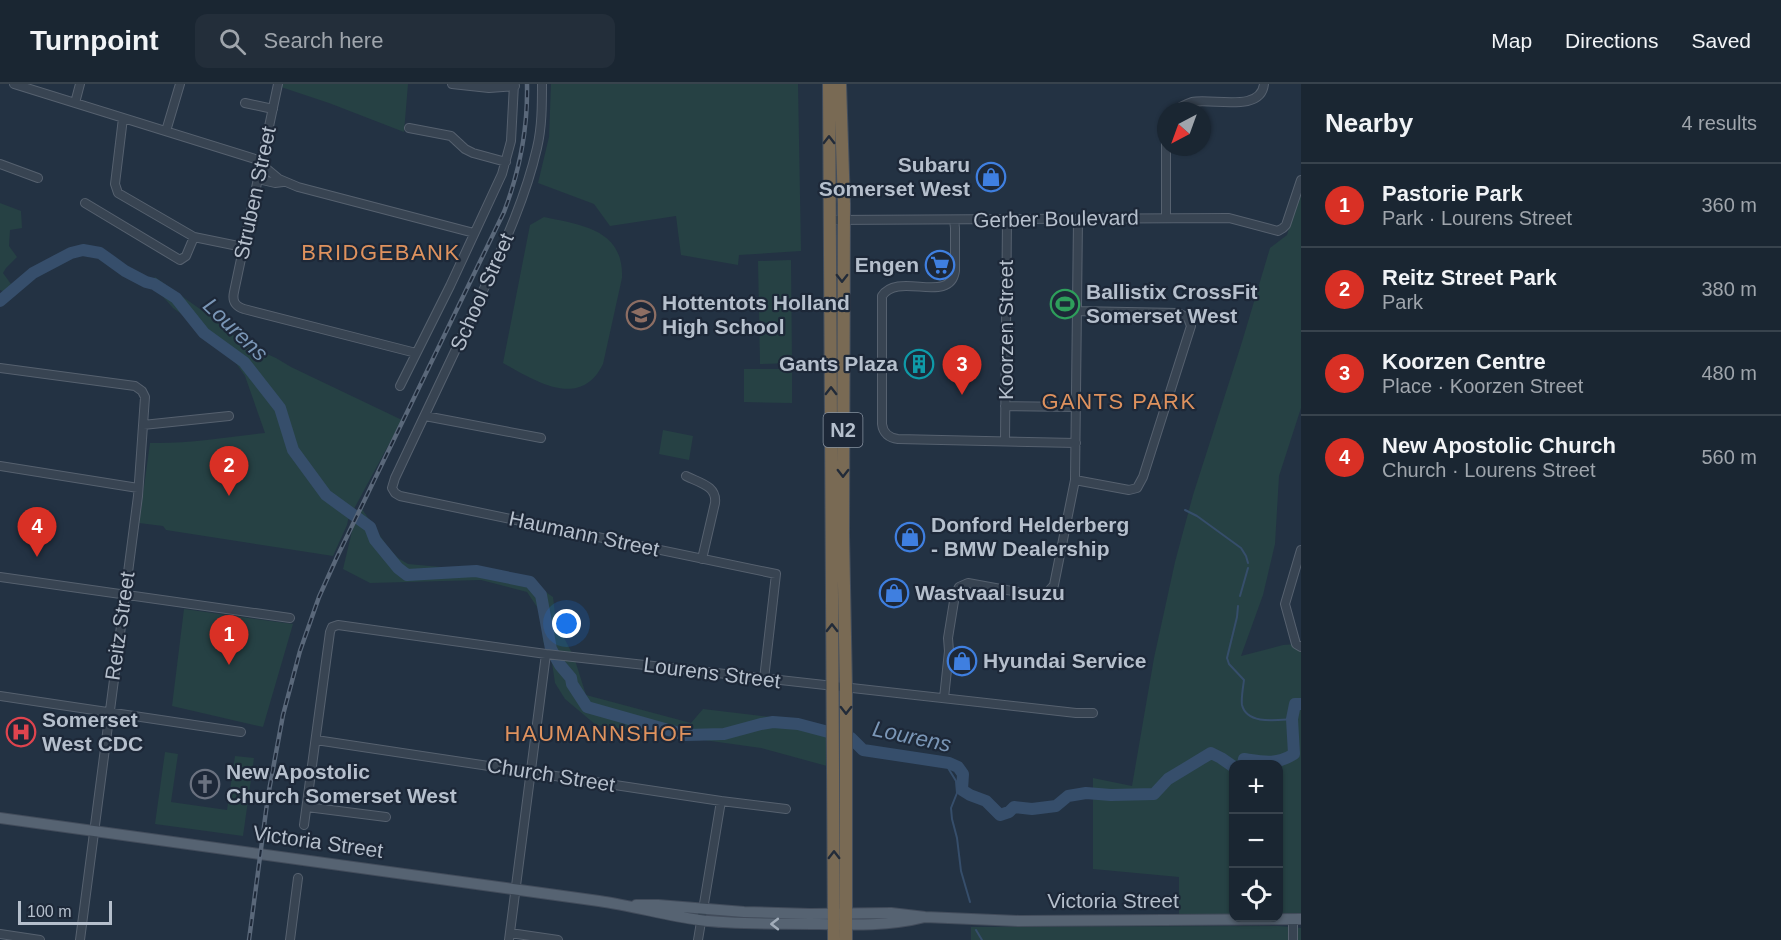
<!DOCTYPE html>
<meta charset="utf-8">
<style>
:root{--surface:#1a2632;--page:#232e3a;--text:#f1f3f6;--muted:#9fa5ac;--line:#38434d;--accent:#d93025}
body{margin:0;font-family:Arial,sans-serif;background:var(--page);color:var(--text)}
.controls{position:absolute;right:18px;bottom:18px;display:grid;overflow:hidden;border-radius:12px;box-shadow:0 2px 4px #0004}
.controls button{width:54px;height:54px;display:grid;place-items:center;padding:0;border:0;border-bottom:2px solid var(--line);background:var(--surface);color:var(--text);font:30px sans-serif}
.compass{position:absolute;left:1157px;top:18px;width:54px;height:54px;border-radius:50%;background:var(--surface);box-shadow:0 2px 4px #0004;rotate:221deg}
.scale{position:absolute;left:18px;bottom:15px;width:94px;box-sizing:border-box;padding-left:6px;border:3px solid #b5bfcc;border-top:0;font-size:16px;line-height:21px;white-space:nowrap;color:#b5bfcc;-webkit-text-stroke:4px #1d2838;paint-order:stroke}
.you{position:absolute;left:567px;top:540px;width:21px;height:21px;margin:-15px;border:4px solid #fff;border-radius:50%;background:#1a73e8;box-shadow:0 0 0 9px #1a73e833}
.badge{display:grid;place-items:center;width:39px;height:39px;border-radius:50%;background:var(--accent);color:#fff;font-size:20px;font-weight:700}
.pin{position:absolute;translate:-50% -50px;filter:drop-shadow(0 2px 3px #0008)}
.pin::after{content:'';position:absolute;top:32px;width:21px;height:18px;background:inherit;clip-path:polygon(0 0,100% 0,50% 100%)}
.list{margin:0;padding:0;list-style:none}
h2{display:flex;justify-content:space-between;align-items:center;height:78px;margin:0;padding:0 24px;font-size:26px}
h2 small{font-size:20px;font-weight:400;color:var(--muted)}
.list li{display:grid;grid-template-columns:39px 1fr auto;gap:18px;align-items:center;box-sizing:border-box;height:84px;padding:0 24px;border-top:2px solid var(--line)}
.list b{display:block;font-size:22px;white-space:nowrap}
.list p{margin:0;font-size:20px;white-space:nowrap;color:var(--muted)}
.list em{font-size:20px;font-style:normal;color:var(--muted)}
.icon{flex:none;width:33px;height:33px;fill:none;stroke:currentColor;stroke-width:2;stroke-linecap:round;stroke-linejoin:round}
.map{position:relative;flex:none;width:1301px;height:856px;overflow:hidden}
header{display:flex;align-items:center;gap:36px;box-sizing:border-box;height:84px;padding:0 30px;background:var(--surface);border-bottom:2px solid var(--line)}
header strong{font-size:28px}
nav{display:flex;gap:33px;margin-inline-start:auto;font-size:21px}
.search{width:420px;height:54px;background:var(--page);display:flex;align-items:center;gap:15px;box-sizing:border-box;padding:0 21px;border-radius:12px;color:var(--muted);font-size:22px}
main{display:flex}
aside{flex:1;background:var(--surface)}
.map>svg:first-child{display:block}
.green{fill:#264144}
.lines{fill:none;stroke-linecap:round;stroke-linejoin:round}
.stream{stroke:#364e6b;stroke-width:2}
.river{stroke:#364e6b;stroke-width:12}
.minor-casing{stroke:#56616f;stroke-width:10}
.major-casing{stroke:#424c5b;stroke-width:12}
.highway-casing{stroke:#434e5d;stroke-width:14}
.minor{stroke:#384452;stroke-width:8}
.major{stroke:#566372;stroke-width:10}
.highway{stroke:#796a54;stroke-width:12}
.rail-casing{stroke:#5a687a;stroke-width:4.5}
.rail{stroke:#1d2838;stroke-width:2;stroke-dasharray:7;stroke-linecap:butt}
.oneway{stroke:#222b39}
.oneway2{stroke:#a2adba}
.labels{text-anchor:middle;stroke-width:4.5;stroke-linejoin:round;paint-order:stroke}
.shield{fill:#1d2838;stroke:#8792a0;stroke-width:1.5}
.shield-label{font-size:20px;font-weight:bold;fill:#b5bfcc}
.poi-label{font-size:21px;font-weight:bold;fill:#b5bfcc;stroke:#1d2838;text-anchor:start}
.street-label{font-size:21px;fill:#b5bfcc;stroke:#1d2838}
.neighbourhood-label{font-size:22px;letter-spacing:1.5px;fill:#df925e;stroke:#1d2838}
.water-label{font-size:22px;font-style:italic;fill:#7a96b6;stroke:#1d2838}
</style>
<header>
<strong>Turnpoint</strong>
<div class="search"><svg class="icon" aria-label="search" viewBox="0 0 24 24"><circle cx="10" cy="10" r="6"/><path d="M15 15l6 6"/></svg>Search here</div>
<nav><a>Map</a><a>Directions</a><a>Saved</a></nav>
</header>
<main>
<div class="map">
<svg width="1301" height="856" viewBox="0 0 1301 856">
<rect width="100%" height="100%" fill="#233243"/>
<path class="green" d="M282 0H408L404 48 329 19 281 3Z
M551 0H798L801 167 739 171 738 181 681 171 676 132 610 142 594 120 538 99 549 53Z
M1301 106V324L1279 392 1275 460 1263 511 1241 572 1283 561 1296 560 1301 563V831H1279L1278 680H1234L1233 832H1179V793L1093 785V694L1132 702 1154 574 1175 478 1193 411 1242 258 1270 164 1287 151Z
M0 119 21 127 22 144 10 146 9 162 17 173 6 184 3 189 11 200 5 208 0 206Z
M544 133C581 141 624 145 622 194L603 280C580 327 534 296 503 279L530 141Z
M791 176 792 279 760 280 758 177Z
M155 193 214 235 246 262 247 261 276 274 291 283 402 336 348 436 347 441 333 472 166 446 163 442 139 439 150 359C188 360 227 353 265 349L245 292 236 279 204 251 195 240 173 224 158 207 148 202Z
M744 285H792V319L744 318Z
M663 346 693 352 689 376 659 370Z
M362 425 387 462 398 474 408 480 441 483 482 485 527 495 553 513 556 538 574 573 586 611 691 639 703 625 805 637 806 640 826 643 827 682 761 664 596 641 565 615 555 599 552 579 543 557 541 529 527 508 481 496 370 499 343 485 352 447Z
M184 525 293 540 263 643 172 622Z
M165 668 178 670 171 718 227 726 235 672 254 674 243 752 155 740Z
M1278 842 1301 844V856H971V843Z"/>
<g class="lines">
<path class="stream" d="M1185 426 1197 432 1241 464 1246 472 1248 479
M1240 512 1248 484
M1238 522 1237 533 1227 574 1229 580 1244 596C1243 604 1241 614 1242 621 1247 641 1277 636 1292 635
M945 679 956 697 957 709 951 724 952 735 957 754 961 787 970 818
M976 846 982 856"/>
<path class="river" d="M0 217 33 189 71 169 83 166 100 169 125 187 146 198 154 200 176 214 204 249 244 278 280 324 293 366 326 411 370 443 375 456 398 484 407 491 476 487 530 498 541 511 551 565 560 581 571 594 572 600 587 623 686 651 724 650 761 640 773 638 798 640 851 654 863 666 949 679 958 683 963 690 962 706 970 711 986 717 1000 731 1009 728 1014 723 1032 725 1056 722 1068 712 1086 709 1111 711 1154 710 1168 695 1211 669 1221 674 1234 683
M1243 680 1244 675C1264 678 1276 681 1294 670L1292 635 1295 620H1301"/>
<g class="minor-casing">
<path id="minor" d="M14 0 255 75 279 95 298 103 474 149
M278 0 234 208C232 217 235 222 244 225L416 269
M452 0 489 4 515 2
M542 0C542 21 542 43 537 64 524 121 497 175 473 229 447 284 421 339 395 394L392 404 395 409 400 412 776 490 764 595
M75 19 80 0
M245 19 273 25
M1175 27C1180 23 1186 20 1192 18 1213 14 1261 29 1264 0
M123 34 115 100 118 109 194 153 243 163
M409 44 451 52 465 65 473 69 506 78
M166 47 180 0
M0 80 38 94
M258 95 275 99 283 98
M85 119 180 176 186 172 194 153
M1166 134V43
M829 136 1229 134 1278 147 1283 144 1286 141 1301 96
M954 136 955 144V187C950 221 898 187 882 212V340C883 349 889 354 898 355L1076 359
M0 284 135 302 142 307 145 313 138 412 80 856
M400 302 450 202 502 90 511 57 514 0
M1005 322 1076 323
M425 332 541 354
M143 341 229 332
M1005 357 1007 135
M0 382 138 404
M686 392C700 399 717 402 715 419L702 475
M1075 396 1129 406 1137 404 1143 393 1191 242 1188 234 1178 229 1077 227
M1301 466 1285 520 1296 560 1301 563
M0 493 290 534
M0 612 241 648
M944 614 949 567 948 554 955 511 959 503 968 499 1040 512 1047 509 1054 501 1075 396 1078 135
M316 656 721 717 786 725
M307 723 386 733
M304 741 330 548 332 543 338 541 546 570 1076 629H1093
M1293 835V856
M510 849 558 856
M0 850 40 856
M290 856 298 794
M509 856 546 570
M698 856 721 717"/>
</g>
<g class="major-casing">
<path id="major" d="M0 734 599 817C633 822 665 831 699 836 739 841 779 839 819 840 854 841 890 842 925 833
M636 821H658L744 828 810 830 891 829 925 833 1019 837 1301 835"/>
</g>
<g class="highway-casing">
<path id="highway" d="M829 0 834 856
M840 0 844 120 843 451 846 604V856"/>
</g>
<use href="#minor" class="minor"/>
<use href="#major" class="major"/>
<use href="#highway" class="highway"/>
<g class="rail-casing">
<path id="rail" d="M249 856 268 712 283 631 300 567 319 513 337 473 504 128C520 86 528 45 527 0"/>
</g>
<use href="#rail" class="rail"/>
</g>
<defs><path id="oneway-chevron" d="M-2-3.5L2.5 0L-2 3.5" fill="none" stroke-width="1.6" stroke-linecap="round" stroke-linejoin="round" transform="scale(1.5)"/></defs>
<g class="oneway">
<use href="#oneway-chevron" transform="translate(829 56) rotate(-90)"/>
<use href="#oneway-chevron" transform="translate(842 194) rotate(90)"/>
<use href="#oneway-chevron" transform="translate(831 307) rotate(-90)"/>
<use href="#oneway-chevron" transform="translate(843 389) rotate(90)"/>
<use href="#oneway-chevron" transform="translate(832 544) rotate(-90)"/>
<use href="#oneway-chevron" transform="translate(846 626) rotate(90)"/>
<use href="#oneway-chevron" transform="translate(834 771) rotate(-90)"/>
</g>
<use class="oneway2" href="#oneway-chevron" transform="translate(775 840) rotate(-180)"/>
<defs>
<g id="shop-ring" transform="scale(1.5)"><circle r="9.5" fill="#1d2838" stroke="#3f7fe0" stroke-width="1.5"/><path d="M-5-2.5h2.3a2.7 3.5 0 0 1 5.4 0H5L5.5 6h-11ZM-1.5-2.5h3a1.5 2.3 0 0 0-3 0Z" fill="#3f7fe0"/></g>
<g id="supermarket-ring" transform="scale(1.5)"><circle r="9.5" fill="#1d2838" stroke="#3f7fe0" stroke-width="1.5"/><path d="M-6-5.5h2.5l.6 2H6L4.5 2H-2.5L-4.4-4H-6ZM-1.5 3.2a1.3 1.3 0 1 0 .1 0ZM3 3.2a1.3 1.3 0 1 0 .1 0Z" fill="#3f7fe0"/></g>
<g id="stadium-ring" transform="scale(1.5)"><circle r="9.5" fill="#1d2838" stroke="#2e9e5b" stroke-width="1.5"/><path d="M0-5a6.5 5 0 1 0 0 10a6.5 5 0 1 0 0-10ZM-3.5-1.8h7v3.6h-7Z" fill="#2e9e5b"/></g>
<g id="school-ring" transform="scale(1.5)"><circle r="9.5" fill="#1d2838" stroke="#8d6e63" stroke-width="1.5"/><path d="M0-5L7-2L0 1L-7-2ZM-4 1L0 2.5L4 1V4Q0 6-4 4Z" fill="#8d6e63"/></g>
<g id="building-ring" transform="scale(1.5)"><circle r="9.5" fill="#1d2838" stroke="#0f9aa8" stroke-width="1.5"/><path d="M-4-6H4V6H1V3H-1V6H-4ZM-2.5-4.3h1.7v1.8h-1.7ZM.8-4.3h1.7v1.8H.8ZM-2.5-1h1.7V.8h-1.7ZM.8-1h1.7V.8H.8Z" fill="#0f9aa8"/></g>
<g id="hospital-ring" transform="scale(1.5)"><circle r="9.5" fill="#1d2838" stroke="#e0444e" stroke-width="1.5"/><path d="M-5-5h3v3.5h4V-5h3V5h-3V1.5h-4V5h-3Z" fill="#e0444e"/></g>
<g id="church-ring" transform="scale(1.5)"><circle r="9.5" fill="#1d2838" stroke="#6b7280" stroke-width="1.5"/><path d="M-1.2-6h2.4v3.5h3.3v2.4h-3.3V6h-2.4V-.1h-3.3v-2.4h3.3Z" fill="#6b7280"/></g>
</defs>
<g fill-rule="evenodd">
<use href="#shop-ring" x="991" y="93"/>
<use href="#supermarket-ring" x="940" y="181"/>
<use href="#stadium-ring" x="1065" y="220"/>
<use href="#school-ring" x="641" y="231"/>
<use href="#building-ring" x="919" y="280"/>
<use href="#shop-ring" x="910" y="453"/>
<use href="#shop-ring" x="894" y="509"/>
<use href="#shop-ring" x="962" y="577"/>
<use href="#hospital-ring" x="21" y="648"/>
<use href="#church-ring" x="205" y="700"/>
</g>
<g class="labels">
<rect class="shield" x="823.5" y="329" width="39" height="34" rx="4.5"/>
<g class="shield-label">
<text x="843" y="353">N2</text>
</g>
<g class="poi-label">
<text x="970" y="88" text-anchor="end">Subaru<tspan x="970" dy="24">Somerset West</tspan></text>
<text x="919" y="188" text-anchor="end">Engen</text>
<text x="1086" y="215">Ballistix CrossFit<tspan x="1086" dy="24">Somerset West</tspan></text>
<text x="662" y="226">Hottentots Holland<tspan x="662" dy="24">High School</tspan></text>
<text x="898" y="287" text-anchor="end">Gants Plaza</text>
<text x="931" y="448">Donford Helderberg<tspan x="931" dy="24">- BMW Dealership</tspan></text>
<text x="915" y="516">Wastvaal Isuzu</text>
<text x="983" y="584">Hyundai Service</text>
<text x="42" y="643">Somerset<tspan x="42" dy="24">West CDC</tspan></text>
<text x="226" y="695">New Apostolic<tspan x="226" dy="24">Church Somerset West</tspan></text>
</g>
<g class="street-label">
<text transform="translate(255 109) rotate(-78)" y="7">Struben Street</text>
<text transform="translate(1056 135) rotate(-1)" y="7">Gerber Boulevard</text>
<text transform="translate(482 208) rotate(-66)" y="7">School Street</text>
<text transform="translate(1006 246) rotate(-90)" y="7">Koorzen Street</text>
<text transform="translate(584 450) rotate(12)" y="7">Haumann Street</text>
<text transform="translate(120 542) rotate(-82)" y="7">Reitz Street</text>
<text transform="translate(712 589) rotate(7)" y="7">Lourens Street</text>
<text transform="translate(551 691) rotate(9)" y="7">Church Street</text>
<text transform="translate(318 758) rotate(8)" y="7">Victoria Street</text>
<text x="1113" y="824">Victoria Street</text>
</g>
<g class="neighbourhood-label">
<text x="381" y="176">BRIDGEBANK</text>
<text x="1119" y="325">GANTS PARK</text>
<text x="599" y="657">HAUMANNSHOF</text>
</g>
<g class="water-label">
<text transform="translate(236 245) rotate(44)" y="8">Lourens</text>
<text transform="translate(912 652) rotate(12)" y="8">Lourens</text>
</g>
</g>
</svg>
<div class="controls">
<button>+</button>
<button>−</button>
<button><svg class="icon" aria-label="locate" viewBox="0 0 24 24"><circle cx="12" cy="12" r="6"/><path d="M12 2v4M12 18v4M2 12h4M18 12h4"/></svg></button>
</div>
<svg class="compass" viewBox="-18 -18 36 36"><path d="M0-13l5 13h-10z" fill="#e53935"/><path d="M0 13l5-13h-10z" fill="#9fa5ac"/></svg>
<div class="scale">100 m</div>
<div class="you"></div>
<div class="pin badge" style="left:229px;top:581px">1</div>
<div class="pin badge" style="left:229px;top:412px">2</div>
<div class="pin badge" style="left:962px;top:311px">3</div>
<div class="pin badge" style="left:37px;top:473px">4</div>
</div>
<aside>
<h2>Nearby<small>4 results</small></h2>
<ul class="list">
<li><span class="badge">1</span><div><b>Pastorie Park</b><p>Park · Lourens Street</p></div><em>360 m</em></li>
<li><span class="badge">2</span><div><b>Reitz Street Park</b><p>Park</p></div><em>380 m</em></li>
<li><span class="badge">3</span><div><b>Koorzen Centre</b><p>Place · Koorzen Street</p></div><em>480 m</em></li>
<li><span class="badge">4</span><div><b>New Apostolic Church</b><p>Church · Lourens Street</p></div><em>560 m</em></li>
</ul>
</aside>
</main>
